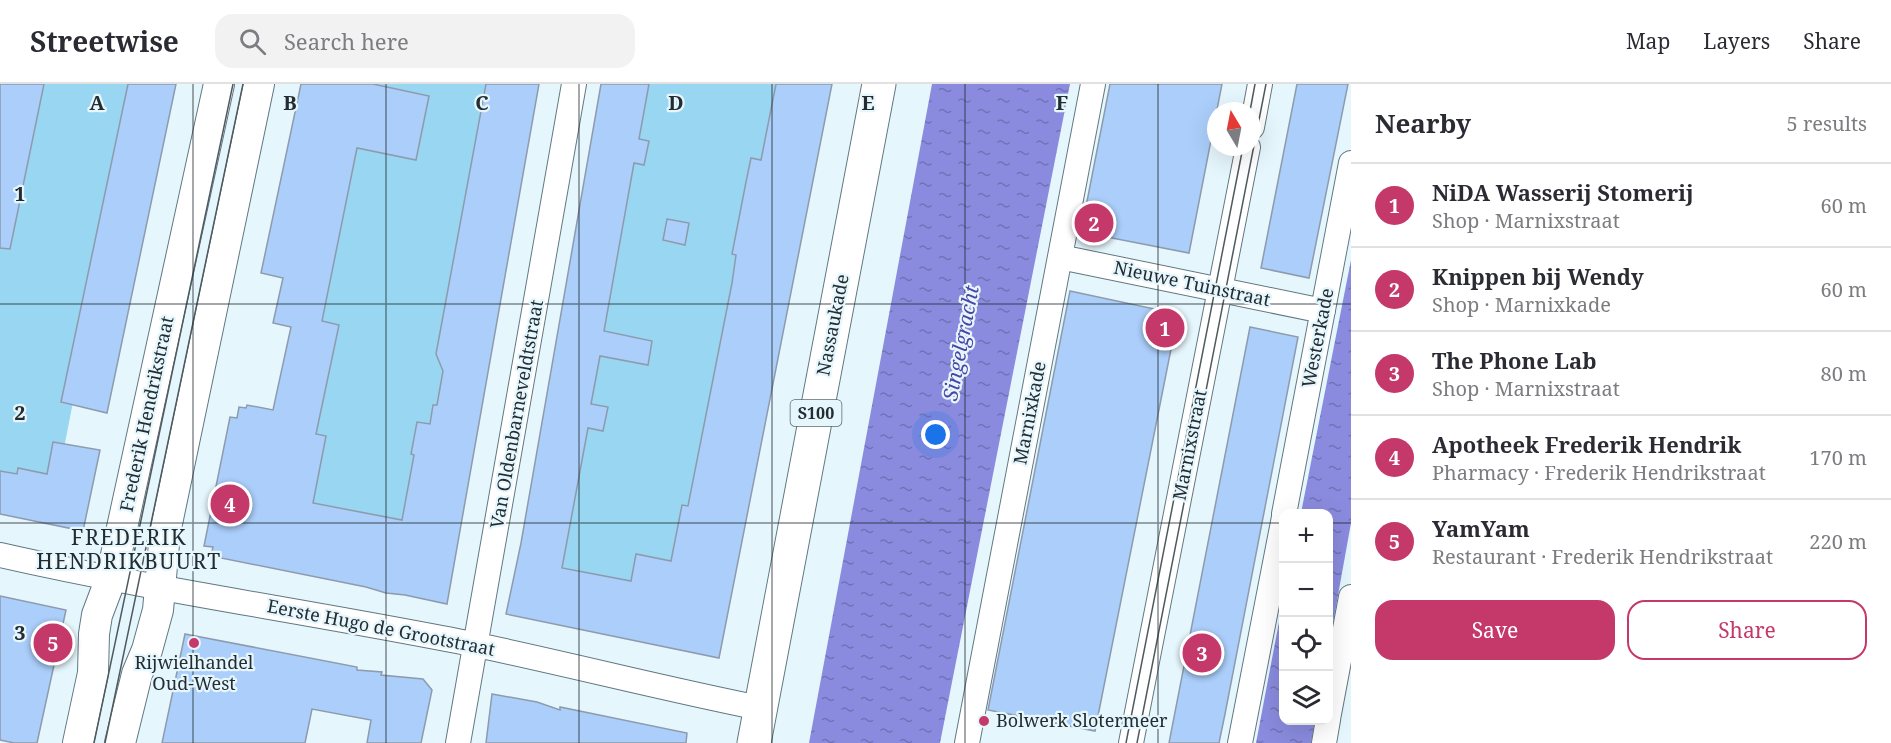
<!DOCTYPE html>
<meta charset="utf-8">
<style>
:root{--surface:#fff;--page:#f2f2f3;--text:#2b2b33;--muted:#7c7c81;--line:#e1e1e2;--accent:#c5396a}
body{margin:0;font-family:"Noto Serif",serif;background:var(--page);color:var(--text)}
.controls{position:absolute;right:18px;bottom:18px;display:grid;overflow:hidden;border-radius:12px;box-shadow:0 6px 24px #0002}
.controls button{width:54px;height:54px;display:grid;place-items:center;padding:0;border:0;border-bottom:2px solid var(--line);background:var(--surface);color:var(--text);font:30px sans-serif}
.compass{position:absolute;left:1207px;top:18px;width:54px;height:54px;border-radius:50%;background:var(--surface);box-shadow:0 6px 24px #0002;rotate:350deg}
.you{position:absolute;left:936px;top:351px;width:21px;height:21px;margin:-15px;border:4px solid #fff;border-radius:50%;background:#1a73e8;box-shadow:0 0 0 9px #1a73e833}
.badge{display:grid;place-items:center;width:39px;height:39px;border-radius:50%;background:var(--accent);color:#fff;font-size:20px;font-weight:700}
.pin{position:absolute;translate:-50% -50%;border:3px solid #fff;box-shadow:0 2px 6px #0006}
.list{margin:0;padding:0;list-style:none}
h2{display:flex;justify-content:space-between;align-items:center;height:78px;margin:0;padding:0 24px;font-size:26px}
h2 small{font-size:20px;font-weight:400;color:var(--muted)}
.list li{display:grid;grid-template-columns:39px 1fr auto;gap:18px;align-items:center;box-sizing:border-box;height:84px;padding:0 24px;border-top:2px solid var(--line)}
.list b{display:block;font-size:22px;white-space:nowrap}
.list p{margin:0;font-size:20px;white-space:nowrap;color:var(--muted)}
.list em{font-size:20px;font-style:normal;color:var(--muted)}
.actions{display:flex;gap:12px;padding:18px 24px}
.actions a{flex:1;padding:14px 0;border:2px solid var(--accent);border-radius:18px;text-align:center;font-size:21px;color:var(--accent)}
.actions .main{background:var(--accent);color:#fff}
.icon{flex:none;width:33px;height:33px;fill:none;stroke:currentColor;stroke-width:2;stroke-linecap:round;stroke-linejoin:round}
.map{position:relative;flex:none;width:1351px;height:659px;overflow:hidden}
header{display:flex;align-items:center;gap:36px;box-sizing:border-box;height:84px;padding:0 30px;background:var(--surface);border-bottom:2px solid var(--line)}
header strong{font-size:28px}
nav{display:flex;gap:33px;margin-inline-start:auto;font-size:21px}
.search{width:420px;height:54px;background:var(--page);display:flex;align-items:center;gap:15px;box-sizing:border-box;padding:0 21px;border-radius:18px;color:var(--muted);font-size:22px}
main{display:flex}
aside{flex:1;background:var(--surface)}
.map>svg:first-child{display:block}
.garden{fill:#98d6f2}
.water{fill:url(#water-ripples)}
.building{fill:#abcefa;stroke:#8d9bad;stroke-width:1.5}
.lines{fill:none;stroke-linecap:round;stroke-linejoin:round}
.minor-casing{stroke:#617882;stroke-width:26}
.tertiary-casing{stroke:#617882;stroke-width:32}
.primary-casing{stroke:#617882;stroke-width:35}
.minor{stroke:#fff;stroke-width:24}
.tertiary{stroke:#fff;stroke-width:30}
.primary{stroke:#fff;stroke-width:33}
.tram{stroke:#4f5a5f;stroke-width:1.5}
.grid{fill:none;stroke:#232d31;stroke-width:1.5;stroke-opacity:0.55}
.poi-dot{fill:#c5396a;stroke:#e6f6fd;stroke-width:2}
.labels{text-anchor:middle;stroke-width:4.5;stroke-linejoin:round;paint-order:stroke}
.shield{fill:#e6f6fd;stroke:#5e696e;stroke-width:1.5}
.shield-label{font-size:16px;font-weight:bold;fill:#232d31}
.street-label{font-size:18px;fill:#232d31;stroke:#e6f6fd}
.poi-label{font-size:18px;fill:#232d31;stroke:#e6f6fd}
.water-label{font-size:20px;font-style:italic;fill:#4b44a5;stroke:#e6f6fd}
.quarter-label{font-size:21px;letter-spacing:1.5px;fill:#232d31;stroke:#e6f6fd}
.grid-label{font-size:20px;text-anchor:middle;font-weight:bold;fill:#232d31;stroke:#e6f6fd;stroke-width:4.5;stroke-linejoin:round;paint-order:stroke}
</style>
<header>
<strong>Streetwise</strong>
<div class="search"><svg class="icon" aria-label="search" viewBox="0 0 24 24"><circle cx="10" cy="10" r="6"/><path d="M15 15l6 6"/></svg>Search here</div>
<nav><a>Map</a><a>Layers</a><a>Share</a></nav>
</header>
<main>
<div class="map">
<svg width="1351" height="659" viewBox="0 0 1351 659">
<defs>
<pattern id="water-ripples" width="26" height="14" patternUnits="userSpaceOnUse" patternTransform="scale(1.5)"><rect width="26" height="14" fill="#8a8bde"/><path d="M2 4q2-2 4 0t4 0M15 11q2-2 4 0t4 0" fill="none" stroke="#7072b5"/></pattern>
</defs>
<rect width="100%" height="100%" fill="#e6f6fd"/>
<path class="garden" d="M31 0H135L57 400 0 392V135Z
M342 0H500L416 469 252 440Z
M635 0H783L686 520 541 490Z"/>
<path class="water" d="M932 0H1070L940 659H809Z
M1351 176V439L1329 561 1328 430 1301 429Z
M1283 517 1284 636 1315 637 1311 659H1256Z"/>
<path class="building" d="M0 0H44L10 165 0 164Z
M128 0H176L107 329 61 318Z
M301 0H373L429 12 416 76 357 64 322 237 339 241 316 350 326 352 313 419 402 436 414 371 411 370 417 338 430 340 433 321H437L443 287 436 270 486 0H539L447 520 405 511 386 509 366 503 211 472 213 463 204 462 230 333 237 334 239 323 246 324 247 321 273 326 291 243 273 239 283 194 261 189Z
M601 0H649L639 55 649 57 644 81 634 79 604 247 652 257 648 281 600 272 591 320 608 323 603 347 588 344 562 484 631 497 636 470 671 477 682 421 688 422 732 199 736 171 732 170 746 98 751 74 761 76 776 0H832L719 574 506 530 521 459Z
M1110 0H1222L1189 169 1081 148Z
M1297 0H1348L1309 194 1261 184Z
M667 135 689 139 685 161 663 156Z
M1070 207 1178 230 1095 647 988 626Z
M1250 243 1298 253 1225 630 1219 659H1169Z
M53 358 100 366 83 447 0 430V387L17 390 18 384 47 390Z
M0 512 66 526 37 659H14L0 656Z
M185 550 357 583V586L382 588 381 591 423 595 432 606 421 659H367L371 636 312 625 305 659H162Z
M492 610 537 618 560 626V623L687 649 686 659H486Z"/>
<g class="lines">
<g class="minor-casing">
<path id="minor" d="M1252 43 1260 0
M1060 173 1323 227
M1284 430 1351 79
M0 471C158 507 318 529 477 561 572 581 665 605 760 624
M1328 635 1351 513
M458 659 574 0
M967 659 1093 0
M1131 659 1248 63
M1240 659 1284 433
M1324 659 1328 636"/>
</g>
<g class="tertiary-casing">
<path id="tertiary" d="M78 659 93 589 94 550 97 531 111 494 219 0
M120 659 137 590 147 566 158 526 165 449 259 0"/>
</g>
<g class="primary-casing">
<path id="primary" d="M754 659 879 0"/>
</g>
<use href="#minor" class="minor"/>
<use href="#tertiary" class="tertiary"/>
<use href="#primary" class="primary"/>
<path class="tram" d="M1250 27 1255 0
M94 659 233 0
M105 659 243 0
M1126 659 1243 63
M1137 659 1266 0"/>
</g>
<path class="grid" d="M193 0V659M386 0V659M579 0V659M772 0V659M965 0V659M1158 0V659M0 220H1351M0 439H1284M1328 439H1351"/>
<g class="poi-dot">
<circle cx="194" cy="559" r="6"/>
<circle cx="984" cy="637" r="6"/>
</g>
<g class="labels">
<rect class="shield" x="790.5" y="316" width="51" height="26" rx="4.5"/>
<g class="shield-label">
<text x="816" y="335">S100</text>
</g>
<g class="street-label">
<text transform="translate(1192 200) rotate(12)" y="6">Nieuwe Tuinstraat</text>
<text transform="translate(833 241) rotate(-79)" y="6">Nassaukade</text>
<text transform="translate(1318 254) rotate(-79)" y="6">Westerkade</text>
<text transform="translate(1030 329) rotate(-79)" y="6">Marnixkade</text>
<text transform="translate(147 330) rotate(-78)" y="6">Frederik Hendrikstraat</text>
<text transform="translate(517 330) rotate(-80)" y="6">Van Oldenbarneveldtstraat</text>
<text transform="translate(1190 361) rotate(-79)" y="6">Marnixstraat</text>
<text transform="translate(381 544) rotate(11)" y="6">Eerste Hugo de Grootstraat</text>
</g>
<g class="poi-label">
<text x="194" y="585">Rijwielhandel<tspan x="194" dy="21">Oud-West</tspan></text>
<text x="996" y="643" text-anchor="start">Bolwerk Slotermeer</text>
</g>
<g class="water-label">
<text transform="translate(961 259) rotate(-79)" y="7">Singelgracht</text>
</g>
<g class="quarter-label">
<text x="129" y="461">FREDERIK<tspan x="129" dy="24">HENDRIKBUURT</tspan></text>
</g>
</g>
<g class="grid-label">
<text x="97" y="26">A</text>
<text x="290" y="26">B</text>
<text x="482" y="26">C</text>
<text x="676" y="26">D</text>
<text x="868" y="26">E</text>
<text x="1062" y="26">F</text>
<text x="20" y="117">1</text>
<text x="20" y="336">2</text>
<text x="20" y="556">3</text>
</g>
</svg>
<div class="controls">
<button>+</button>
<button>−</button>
<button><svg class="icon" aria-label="locate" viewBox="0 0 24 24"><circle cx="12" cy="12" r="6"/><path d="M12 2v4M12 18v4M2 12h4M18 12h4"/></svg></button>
<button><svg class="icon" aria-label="layers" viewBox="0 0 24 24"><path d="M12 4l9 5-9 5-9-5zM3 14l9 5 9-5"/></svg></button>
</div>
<svg class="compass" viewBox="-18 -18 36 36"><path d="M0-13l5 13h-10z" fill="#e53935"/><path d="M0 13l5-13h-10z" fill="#7c7c81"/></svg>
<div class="you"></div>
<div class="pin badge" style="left:1165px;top:244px">1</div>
<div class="pin badge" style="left:1094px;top:139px">2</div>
<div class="pin badge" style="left:1202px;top:569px">3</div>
<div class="pin badge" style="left:230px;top:420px">4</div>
<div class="pin badge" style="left:53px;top:559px">5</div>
</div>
<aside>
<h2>Nearby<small>5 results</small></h2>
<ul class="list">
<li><span class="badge">1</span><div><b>NiDA Wasserij Stomerij</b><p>Shop · Marnixstraat</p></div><em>60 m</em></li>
<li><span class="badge">2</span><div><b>Knippen bij Wendy</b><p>Shop · Marnixkade</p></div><em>60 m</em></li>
<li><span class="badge">3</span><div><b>The Phone Lab</b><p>Shop · Marnixstraat</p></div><em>80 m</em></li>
<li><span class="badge">4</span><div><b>Apotheek Frederik Hendrik</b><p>Pharmacy · Frederik Hendrikstraat</p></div><em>170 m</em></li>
<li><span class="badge">5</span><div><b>YamYam</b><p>Restaurant · Frederik Hendrikstraat</p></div><em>220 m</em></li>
</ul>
<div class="actions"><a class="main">Save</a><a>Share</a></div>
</aside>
</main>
